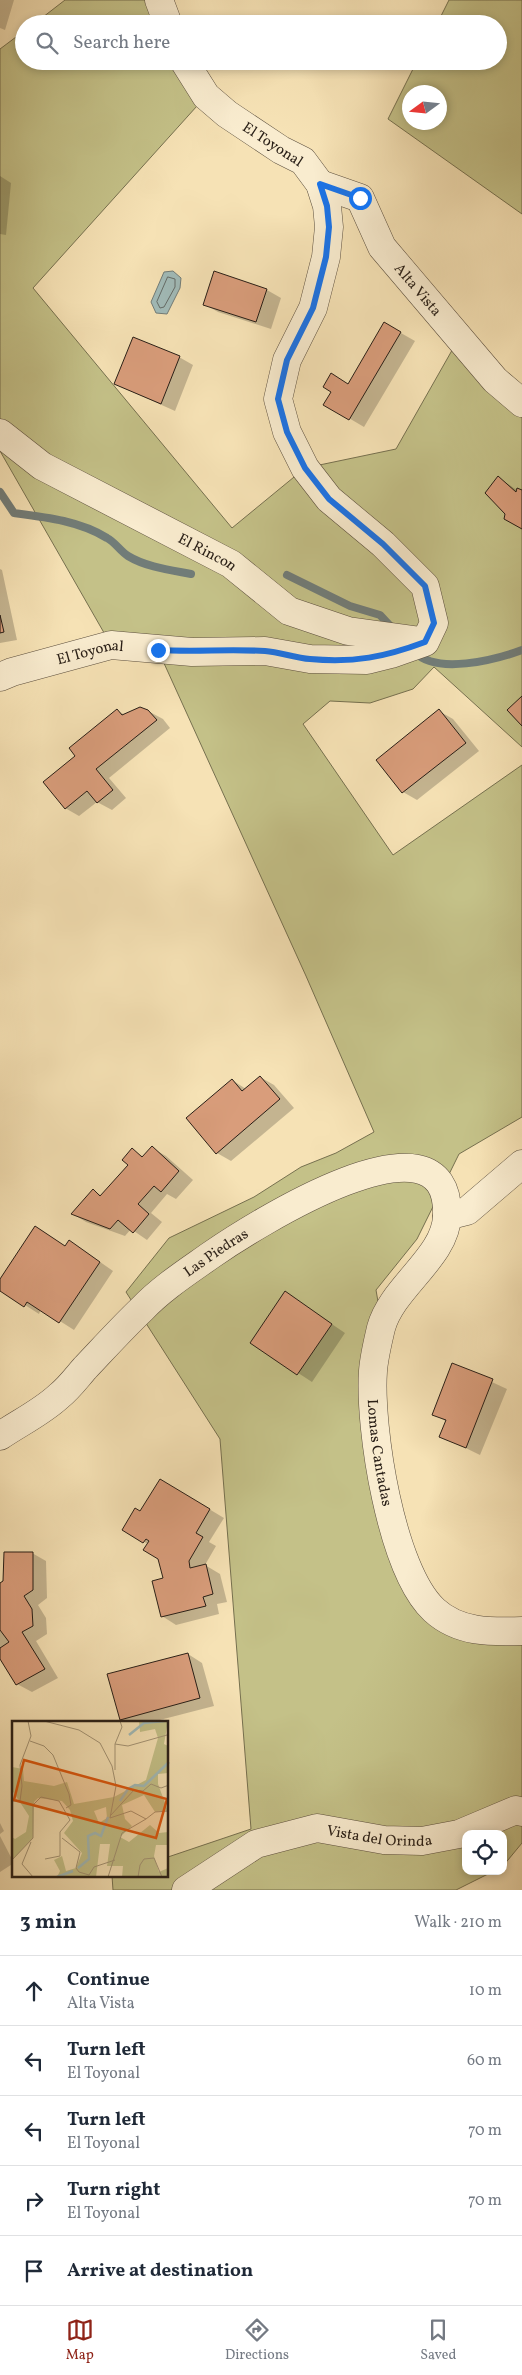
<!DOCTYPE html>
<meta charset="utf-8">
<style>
:root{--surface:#fff;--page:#f6f6f7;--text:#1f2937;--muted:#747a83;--line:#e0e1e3;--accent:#8f2418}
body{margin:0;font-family:Vollkorn,serif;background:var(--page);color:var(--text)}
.controls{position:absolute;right:15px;bottom:15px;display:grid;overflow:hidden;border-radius:10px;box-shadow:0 2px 8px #0003}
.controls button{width:45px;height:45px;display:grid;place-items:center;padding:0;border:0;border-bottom:1px solid var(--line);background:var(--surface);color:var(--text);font:25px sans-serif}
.compass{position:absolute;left:402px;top:85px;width:45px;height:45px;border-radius:50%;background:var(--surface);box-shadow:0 2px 8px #0003;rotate:255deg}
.stop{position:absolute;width:15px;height:15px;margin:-11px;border:4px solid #1a73e8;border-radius:50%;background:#fff}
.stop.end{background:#1a73e8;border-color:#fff;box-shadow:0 1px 5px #0008}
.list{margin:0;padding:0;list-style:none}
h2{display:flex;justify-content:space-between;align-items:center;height:65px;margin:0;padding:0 20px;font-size:21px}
h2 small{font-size:16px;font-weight:400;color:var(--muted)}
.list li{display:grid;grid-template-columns:32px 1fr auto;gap:15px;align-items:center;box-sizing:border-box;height:70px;padding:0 20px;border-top:1px solid var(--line)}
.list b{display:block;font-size:19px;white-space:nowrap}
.list p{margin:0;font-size:16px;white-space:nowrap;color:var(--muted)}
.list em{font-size:16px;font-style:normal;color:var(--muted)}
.icon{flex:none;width:28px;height:28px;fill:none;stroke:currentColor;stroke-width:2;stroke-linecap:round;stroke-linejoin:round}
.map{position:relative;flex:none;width:522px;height:1890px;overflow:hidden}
.search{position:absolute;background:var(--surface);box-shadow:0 2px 8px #0003;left:15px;right:15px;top:15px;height:55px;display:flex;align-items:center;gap:12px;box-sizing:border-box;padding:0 18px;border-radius:28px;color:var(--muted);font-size:19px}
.sheet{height:415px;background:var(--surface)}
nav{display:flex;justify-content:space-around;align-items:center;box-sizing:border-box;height:70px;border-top:1px solid var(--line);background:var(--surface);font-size:14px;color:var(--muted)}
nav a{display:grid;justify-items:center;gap:2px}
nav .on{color:var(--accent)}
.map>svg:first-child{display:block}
.green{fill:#c4c188;stroke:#76704f;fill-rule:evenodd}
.water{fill:#a1bbb9;stroke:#717c78}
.shadow{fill:#0003}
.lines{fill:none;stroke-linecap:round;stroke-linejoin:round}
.shore{stroke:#646c68;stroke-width:1}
.stream{stroke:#717c78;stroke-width:8}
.building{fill:#d99d7b;stroke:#281e16}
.minor-casing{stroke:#5c4f3e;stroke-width:29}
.minor{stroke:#f9eccf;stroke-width:28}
.route{stroke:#1a73e8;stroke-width:6}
.labels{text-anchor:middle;stroke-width:4;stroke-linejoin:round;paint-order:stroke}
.street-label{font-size:15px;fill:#281e16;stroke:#f9eccf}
.inset-river{fill:none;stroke:#a1bbb9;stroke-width:2.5}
.inset-road{fill:none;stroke:#a49475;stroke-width:1}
.view{fill:#de560c;fill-opacity:0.15;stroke:#de560c;stroke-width:2.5}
.inset-edge{fill:none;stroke:#281e16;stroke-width:2.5}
</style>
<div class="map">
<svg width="522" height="1890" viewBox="0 0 522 1890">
<rect width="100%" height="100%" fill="#f6e2b5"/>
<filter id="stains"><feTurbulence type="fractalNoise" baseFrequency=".004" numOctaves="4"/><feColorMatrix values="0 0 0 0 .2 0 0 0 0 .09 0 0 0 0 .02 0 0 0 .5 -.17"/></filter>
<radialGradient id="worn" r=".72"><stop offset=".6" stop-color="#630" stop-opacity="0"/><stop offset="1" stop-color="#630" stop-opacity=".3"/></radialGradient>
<path class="green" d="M65 0H159L167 24H34Z
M449 0H522V214L388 119 417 61H498V24H437ZM440 92V122H410V92Z
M24 31V61H184L206 96 33 288 232 528 305 468 396 449 459 338 522 403V747L434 667 413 689 370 703 330 701 303 724 393 855 522 765V1117L459 1154 417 1239 376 1290 382 1325 383 1482 434 1610 522 1631V1843L503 1866V1834H466V1871H494L456 1890H113L112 1876H168V1857L251 1829 220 1439 126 1292 169 1238 254 1197 301 1167 336 1153 374 1132 306 976 158 650 111 645 0 451V49Z"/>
<path class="water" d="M173 271 181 278 180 288 167 314 156 313 151 302 164 272Z"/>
<path class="shadow" d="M0 0H14L5 30 0 28Z
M0 176 11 183 6 235 0 234Z
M215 272 267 290 281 298 271 329 218 312 204 304Z
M385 324 415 341 364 427 325 404 349 385Z
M179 357 193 365 175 411 115 384Z
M498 477 518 491H522V528L507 514Z
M0 569 2 570 17 640 0 643Z
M118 711 125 715 148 711 163 719 170 728 109 778 126 798 112 810 97 802 79 816 65 808 77 756Z
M439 711 453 719 479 751 417 800 403 792 378 760Z
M260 1077 274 1085 294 1108 231 1161 217 1153 232 1080 246 1089Z
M152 1148 166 1156 193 1180 176 1199 167 1194 151 1213 162 1222 147 1240 131 1229 125 1236 86 1222 73 1214 93 1190 102 1196 129 1164 132 1150 144 1157Z
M35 1228 66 1247 83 1250 113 1271 74 1330 41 1309 39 1314 0 1289V1281Z
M286 1293 345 1333 312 1382 252 1343Z
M453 1364 507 1389 480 1455 441 1436 447 1422 433 1414Z
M174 1488 224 1518 209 1542 216 1546 205 1565 220 1574 227 1602 217 1604 219 1614 176 1625 162 1616 164 1579 160 1558 148 1544 123 1530 141 1513Z
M32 1553 46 1561 47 1598 38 1605 46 1618 47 1634 36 1641 58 1678 32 1692 17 1684 0 1657V1583Z
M188 1654 202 1663 214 1706 152 1722H127L121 1719Z
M0 1823 4 1831 0 1834Z
M0 1836 14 1863 0 1872Z"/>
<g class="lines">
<path class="shore" d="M168 277 175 279V287L164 307 160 308 157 302Z"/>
<path class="stream" d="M0 492 14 513C45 517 80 521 107 538 115 542 120 551 128 556 146 567 170 570 191 574
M287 575 350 606 380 615 393 629
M415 652C436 675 495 660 522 650"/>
</g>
<path class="building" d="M214 271 267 289 256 322 203 305Z
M384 322 401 332 349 420 323 405 331 392 323 387 331 373 348 384Z
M133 337 180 356 161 404 114 384Z
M498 476 516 492 517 488 522 490V529L504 519 505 514 485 493Z
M0 615 4 632 0 633Z
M522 696V726L507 710Z
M140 707 148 710 157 720 96 769 113 790 97 803 87 791 65 809 43 782 75 756 69 748 117 709 122 715Z
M439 709 466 743 402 793 376 760Z
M260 1076 280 1099 216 1154 186 1118 232 1079 242 1091Z
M152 1146 179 1171 161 1192 154 1186 138 1204 149 1214 133 1233 118 1220 110 1229 71 1214 93 1189 100 1196 128 1165 122 1160 132 1148 142 1157Z
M35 1226 65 1246 69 1240 100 1262 59 1323 27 1302 24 1307 0 1291V1279Z
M285 1291 332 1324 297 1375 250 1343Z
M452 1363 493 1379 466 1448 439 1437 446 1420 432 1415Z
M160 1479 210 1509 196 1533 203 1537 189 1561 190 1568 206 1564 213 1594 203 1597 206 1606 161 1617 152 1581 163 1578 158 1559 143 1550 149 1541 146 1539 143 1543 122 1530 135 1508 140 1511Z
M4 1552H33V1590L24 1596 32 1609 33 1626 22 1632 45 1669 16 1685 0 1659V1648L9 1642 0 1630V1583L3 1581Z
M188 1653 200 1698 120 1720 107 1674Z"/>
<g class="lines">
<g class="minor-casing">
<g id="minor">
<path d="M159 0 168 24"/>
<path id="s1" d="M320 184 360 198 382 247 495 380 522 403"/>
<path id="s2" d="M0 433 42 466 231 564 289 611 348 631 421 641"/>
<path id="s3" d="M0 677 12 672 111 645 192 652 265 651 310 659 367 660 391 654 425 642 434 623 425 586 383 544 329 499 305 468 287 432 278 399 287 360 313 308 326 257 329 227 327 206 320 184 303 161 281 150 227 114 206 96 184 61"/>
<path d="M447 1216 467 1211 522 1164"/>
<path id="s4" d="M0 1436C19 1423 42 1412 59 1396 69 1388 77 1377 85 1368 104 1348 122 1328 142 1309 162 1288 187 1272 211 1255 250 1228 451 1099 447 1216 446 1257 392 1287 381 1328 378 1341 374 1357 373 1371 369 1428 391 1570 434 1610 459 1633 491 1632 522 1631"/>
<path id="s5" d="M186 1890 256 1844 317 1828 384 1840 422 1841 459 1834 516 1810 522 1812"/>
</g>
</g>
<use href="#minor" class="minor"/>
</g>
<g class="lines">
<path class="route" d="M158 650C194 652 229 649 265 651 280 652 295 658 310 659 354 663 385 657 425 642L434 623 425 586 383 544 329 499 305 468 287 432 278 399 287 360 313 308 326 257 329 227 327 206 320 184 360 198"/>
</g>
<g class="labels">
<g class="street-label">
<text transform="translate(273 144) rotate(33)" y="5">El Toyonal</text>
<text dy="5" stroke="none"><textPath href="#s1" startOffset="152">Alta Vista</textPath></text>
<text dy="5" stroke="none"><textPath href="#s2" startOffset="240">El Rincon</textPath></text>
<text dy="5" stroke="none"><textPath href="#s3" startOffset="94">El Toyonal</textPath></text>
<text dy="5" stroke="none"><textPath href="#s4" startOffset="285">Las Piedras</textPath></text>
<text dy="5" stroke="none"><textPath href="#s4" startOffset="826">Lomas Cantadas</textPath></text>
<text dy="5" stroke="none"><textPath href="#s5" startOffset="210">Vista del Orinda</textPath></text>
</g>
</g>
<g transform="translate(12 1721)">
<rect width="156" height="156" fill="#f6e2b5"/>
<path d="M127 0H156L152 23 156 25V52L146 53V63L156 90 143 91 132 74 110 84 113 98 120 105 108 116 117 121 138 104 147 112 156 111V124H144L142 135 147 151 156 147V156H110L111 145H95L98 123H88L84 156H45L48 150 42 139 50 135 54 150 64 147 70 132 52 112 61 100 58 89 50 80 26 77 22 81 21 117 0 139V116L3 118 14 111 17 95 0 69V46L11 48 12 60 42 65 55 61 62 83 102 76 134 59 146 17 143 8 128 11ZM94 86 95 97 87 102 82 90Z" fill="#c4c188" fill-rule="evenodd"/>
<path class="inset-river" d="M117 14 132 2 152 0M108 80 116 68 123 64 132 65 157 41M66 147 77 138 76 115 83 112 89 115 96 96M45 156 61 150"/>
<path class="inset-road" d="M32 0 67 9 88 22 100 45 104 65 98 97M18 20 32 25 41 34 57 73 59 84 54 87M103 23 116 25 155 14M103 49V23L110 6 108 0M0 80H8L10 65 8 44 19 15 16 0M99 94 122 69 131 70 139 63 149 67 157 64M98 97 119 90 134 98 143 91 157 90M50 117 68 131 64 147 67 151 77 154 82 146 103 139M19 121 10 143 21 156M0 139 21 117V84L29 76 47 80 58 99 48 111V135L33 138M96 156 110 112 134 98M126 156 128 144 132 138 142 137 150 156"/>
<path class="view" d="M12 39 155 78 144 117 2 79Z"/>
<rect width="156" height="156" class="inset-edge"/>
</g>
<rect width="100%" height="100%" filter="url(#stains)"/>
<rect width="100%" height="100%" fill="url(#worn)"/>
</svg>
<div class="controls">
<button><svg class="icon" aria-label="locate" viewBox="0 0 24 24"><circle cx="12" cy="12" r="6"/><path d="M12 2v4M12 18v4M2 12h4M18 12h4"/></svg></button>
</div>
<svg class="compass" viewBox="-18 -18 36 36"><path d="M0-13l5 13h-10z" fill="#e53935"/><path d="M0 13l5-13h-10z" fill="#747a83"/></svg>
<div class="stop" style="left:360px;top:198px"></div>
<div class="stop end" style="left:158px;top:650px"></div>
<div class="search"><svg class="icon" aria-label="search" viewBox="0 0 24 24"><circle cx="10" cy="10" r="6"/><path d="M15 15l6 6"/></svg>Search here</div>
</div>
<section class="sheet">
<h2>3 min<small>Walk · 210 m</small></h2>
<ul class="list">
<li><svg class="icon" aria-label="ahead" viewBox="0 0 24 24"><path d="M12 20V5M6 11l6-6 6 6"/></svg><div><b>Continue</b><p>Alta Vista</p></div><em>10 m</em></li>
<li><svg class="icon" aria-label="left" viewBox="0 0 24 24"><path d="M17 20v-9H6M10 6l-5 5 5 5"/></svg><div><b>Turn left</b><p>El Toyonal</p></div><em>60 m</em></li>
<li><svg class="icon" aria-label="left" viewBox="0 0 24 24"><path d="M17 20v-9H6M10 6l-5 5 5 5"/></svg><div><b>Turn left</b><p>El Toyonal</p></div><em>70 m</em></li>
<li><svg class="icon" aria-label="right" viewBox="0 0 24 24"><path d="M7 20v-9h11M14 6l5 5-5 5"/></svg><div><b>Turn right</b><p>El Toyonal</p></div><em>70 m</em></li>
<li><svg class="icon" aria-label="arrive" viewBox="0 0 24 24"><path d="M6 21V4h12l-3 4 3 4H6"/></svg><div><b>Arrive at destination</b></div></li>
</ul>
</section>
<nav>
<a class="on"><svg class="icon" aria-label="map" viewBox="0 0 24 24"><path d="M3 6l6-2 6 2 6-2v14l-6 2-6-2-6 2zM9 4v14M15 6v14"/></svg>Map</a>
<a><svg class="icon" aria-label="directions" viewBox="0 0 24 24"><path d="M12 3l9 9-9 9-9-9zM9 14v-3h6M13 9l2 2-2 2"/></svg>Directions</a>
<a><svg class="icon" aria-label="saved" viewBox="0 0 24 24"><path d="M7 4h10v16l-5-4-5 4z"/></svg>Saved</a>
</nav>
